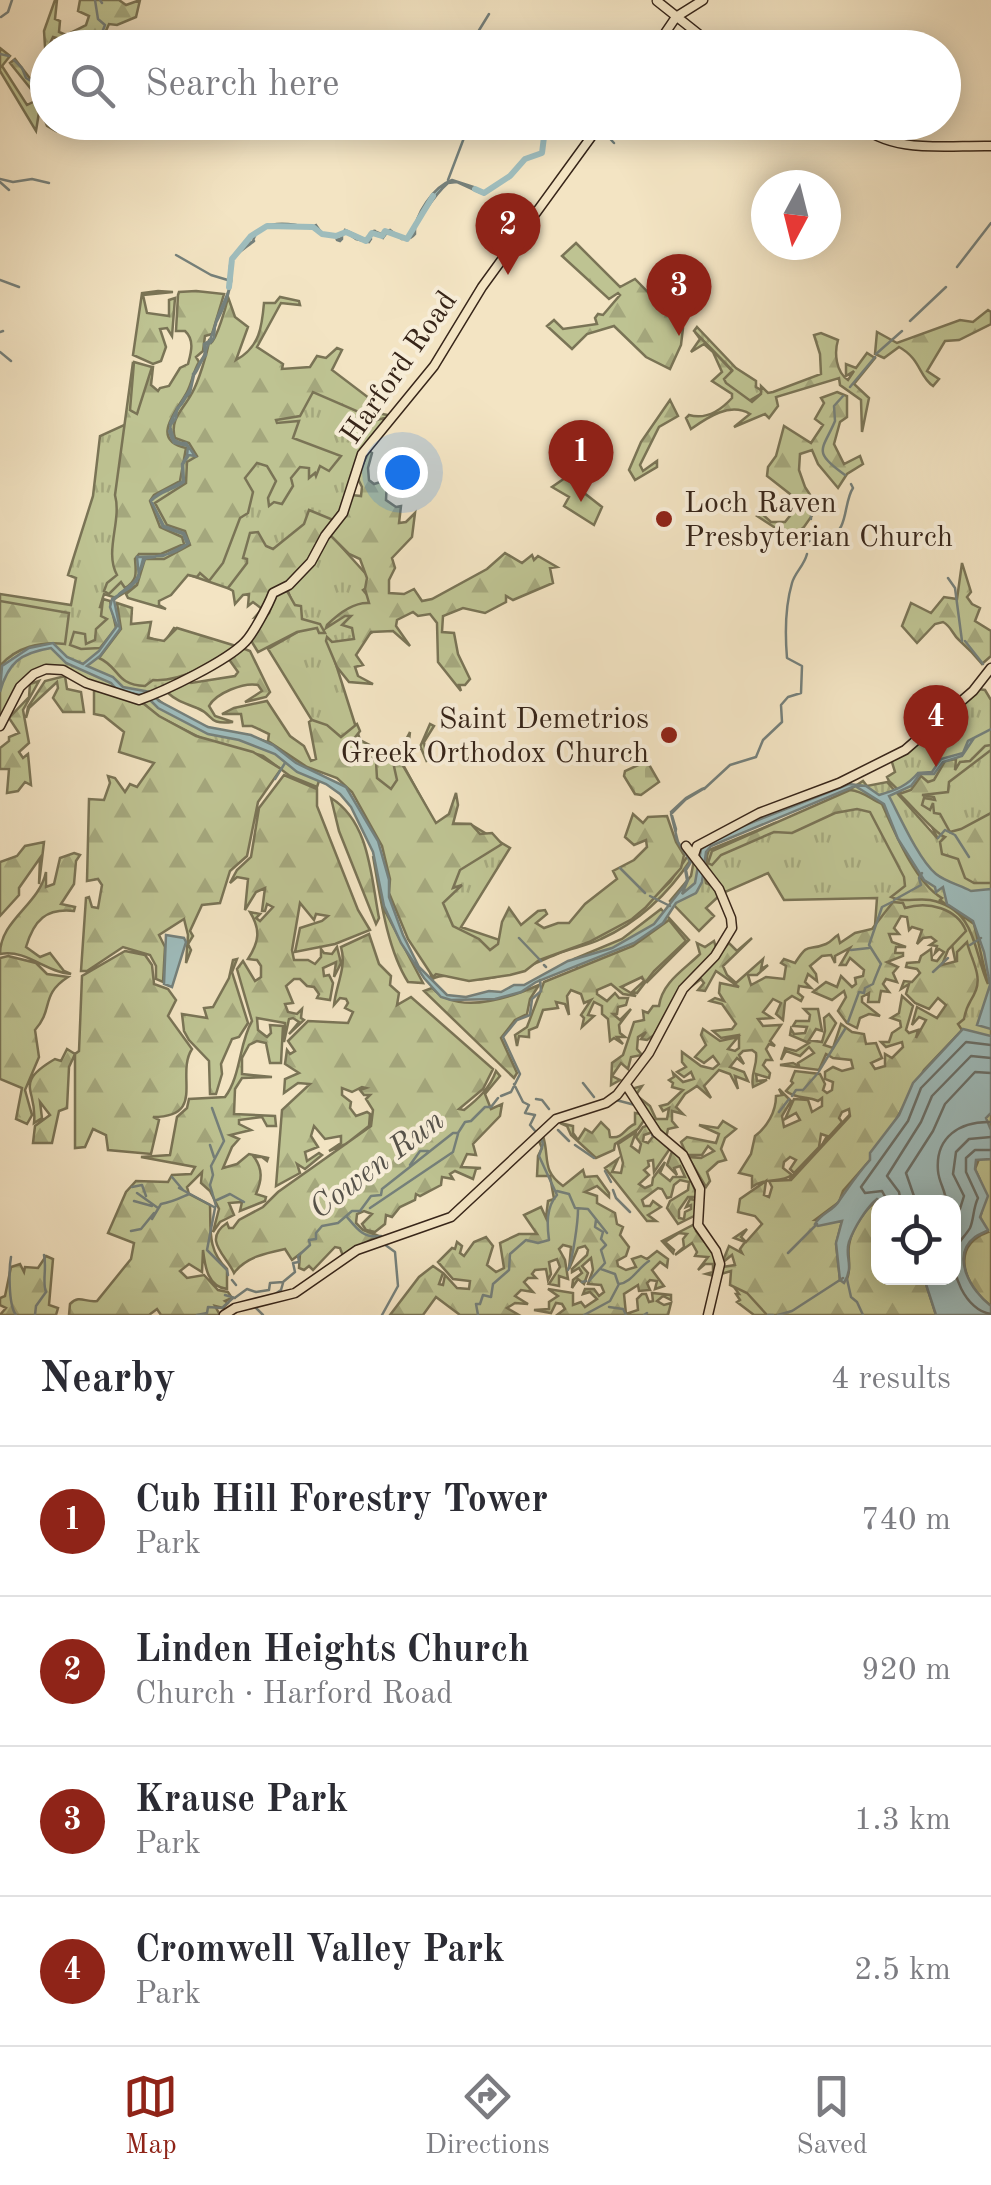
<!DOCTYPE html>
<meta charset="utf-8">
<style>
:root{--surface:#fff;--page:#f7f7f7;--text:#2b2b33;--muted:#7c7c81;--line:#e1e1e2;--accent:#8f2418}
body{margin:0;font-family:"Old Standard TT",serif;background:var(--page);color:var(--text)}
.controls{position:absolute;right:30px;bottom:30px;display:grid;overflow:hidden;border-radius:20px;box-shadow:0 5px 25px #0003}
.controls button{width:90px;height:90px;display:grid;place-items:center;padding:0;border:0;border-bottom:2px solid var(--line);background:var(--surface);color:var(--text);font:50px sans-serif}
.compass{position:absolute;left:751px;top:170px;width:90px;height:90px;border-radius:50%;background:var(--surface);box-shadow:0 5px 25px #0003;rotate:187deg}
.you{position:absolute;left:402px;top:472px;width:35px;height:35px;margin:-25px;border:8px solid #fff;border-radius:50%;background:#1a73e8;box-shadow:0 0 0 15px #1a73e833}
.badge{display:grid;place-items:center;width:65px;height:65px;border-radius:50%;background:var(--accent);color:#fff;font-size:32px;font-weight:700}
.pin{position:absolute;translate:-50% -82px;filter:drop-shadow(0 2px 5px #0008)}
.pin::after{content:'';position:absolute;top:52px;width:35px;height:30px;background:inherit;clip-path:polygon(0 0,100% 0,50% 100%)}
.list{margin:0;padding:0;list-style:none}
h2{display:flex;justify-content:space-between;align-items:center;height:130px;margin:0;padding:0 40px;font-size:42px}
h2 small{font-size:32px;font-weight:400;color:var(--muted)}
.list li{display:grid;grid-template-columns:65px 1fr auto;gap:30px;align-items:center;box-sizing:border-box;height:150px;padding:0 40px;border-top:2px solid var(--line)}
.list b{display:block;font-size:38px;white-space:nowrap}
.list p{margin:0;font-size:32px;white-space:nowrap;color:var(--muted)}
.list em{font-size:32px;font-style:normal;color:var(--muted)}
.icon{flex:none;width:55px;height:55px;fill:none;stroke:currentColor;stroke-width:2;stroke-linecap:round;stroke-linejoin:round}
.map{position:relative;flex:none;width:991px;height:1315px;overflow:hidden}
.search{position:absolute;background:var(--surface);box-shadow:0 5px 25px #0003;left:30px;right:30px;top:30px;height:110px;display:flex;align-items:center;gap:25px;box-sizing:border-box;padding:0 35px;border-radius:55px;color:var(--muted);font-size:38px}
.sheet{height:730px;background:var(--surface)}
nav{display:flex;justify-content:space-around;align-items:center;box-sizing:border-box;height:140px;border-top:2px solid var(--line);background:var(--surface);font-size:28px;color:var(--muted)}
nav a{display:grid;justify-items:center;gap:5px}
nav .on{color:var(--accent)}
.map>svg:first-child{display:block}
.grass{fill:url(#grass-tufts);stroke:#7a7456;stroke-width:2.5;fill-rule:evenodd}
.forest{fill:url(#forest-firs);stroke:#7a7456;stroke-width:2.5}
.cemetery{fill:url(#cemetery-stones);stroke:#7a7456;stroke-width:2.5}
.pitch{fill:#bec392;stroke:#7a7456;stroke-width:2.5}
.water{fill:#9ebcbc;stroke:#75807b;stroke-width:2.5}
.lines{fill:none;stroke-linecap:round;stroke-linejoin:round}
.shore{stroke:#6a706a;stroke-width:2.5}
.stream{stroke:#75807b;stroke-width:2.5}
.river{stroke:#9ebcbc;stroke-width:6}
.major-casing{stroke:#372519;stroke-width:11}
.major{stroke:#f3e4c3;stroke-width:8}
.poi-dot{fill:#8f2418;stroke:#f7edd8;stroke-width:4}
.labels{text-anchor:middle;stroke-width:8;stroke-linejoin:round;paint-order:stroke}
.street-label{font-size:30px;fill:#372519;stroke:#f7edd8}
.poi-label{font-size:30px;fill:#372519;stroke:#f7edd8;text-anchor:start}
.water-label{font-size:32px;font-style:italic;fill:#56524a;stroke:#f7edd8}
</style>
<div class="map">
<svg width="991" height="1315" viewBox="0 0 991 1315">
<defs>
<pattern id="grass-tufts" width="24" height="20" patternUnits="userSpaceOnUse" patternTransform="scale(2.5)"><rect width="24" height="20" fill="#bec392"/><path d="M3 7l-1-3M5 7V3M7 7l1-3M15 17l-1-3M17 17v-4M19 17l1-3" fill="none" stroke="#a4a77d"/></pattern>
<pattern id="forest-firs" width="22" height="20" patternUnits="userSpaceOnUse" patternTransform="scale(2.5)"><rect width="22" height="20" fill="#bec392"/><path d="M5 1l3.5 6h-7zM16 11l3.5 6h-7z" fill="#a4a77d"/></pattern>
<pattern id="cemetery-stones" width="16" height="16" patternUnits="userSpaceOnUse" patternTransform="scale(2.5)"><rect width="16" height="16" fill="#bec392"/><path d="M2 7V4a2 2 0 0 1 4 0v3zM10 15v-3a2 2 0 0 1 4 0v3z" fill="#a4a77d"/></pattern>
</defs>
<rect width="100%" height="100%" fill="#f3e4c3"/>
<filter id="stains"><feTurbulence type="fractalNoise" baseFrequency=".002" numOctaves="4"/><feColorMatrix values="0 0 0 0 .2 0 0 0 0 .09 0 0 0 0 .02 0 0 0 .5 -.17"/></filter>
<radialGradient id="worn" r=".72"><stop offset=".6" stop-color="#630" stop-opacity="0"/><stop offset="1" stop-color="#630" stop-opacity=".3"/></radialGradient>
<path class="grass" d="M697 327 736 368 756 381V387L764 392 747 402 714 381 732 370 694 331Z
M229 377 316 388 385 420 363 450 342 513 268 602 146 560 137 585 116 598 104 594 100 607 131 614 122 628 164 643 174 628 235 649 152 694C165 708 194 723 213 729 231 734 249 734 267 742 287 751 301 766 321 775L317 787 290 776 263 756 201 738 158 716 141 702H129L93 688 57 668 32 675 0 725V594L71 605 76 578 68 575 93 496 100 436Z
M565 478 602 507 594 525 564 506 569 497 552 487Z
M329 533 374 583 363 590 390 622 333 655 360 740 401 761 435 823 470 824 510 848 461 927 544 955 640 910 670 882 689 854 692 858C669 893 639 922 601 939 587 946 571 948 557 954 532 964 511 976 484 979 465 981 449 971 432 979L400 863 268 649 303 629 287 589Z
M978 689 985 690 991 700V1315H754L737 1302 740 1300 736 1294H739L734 1287 741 1259 790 1179 956 1000 960 983 950 936 924 913 890 915 875 925 877 898 784 900 768 873 723 893C714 879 701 867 709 850L775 823 806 818 863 781 867 786 887 782 938 839 928 819 889 781 887 777 895 772 891 759ZM878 1202H954V1278H878Z
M694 860 704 872 706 883 713 886 719 896 706 908 714 916 699 931 670 901 691 876Z
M661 909 689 940 647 982 635 973 620 990 614 974 582 983 574 959 622 939Z"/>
<path class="forest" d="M55 0H57L55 19 60 21 59 32 66 35 86 25 89 16 78 11 80 0H119L126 5 140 0 136 17 117 25 109 24 105 33 95 37 96 43 92 47 53 37 48 48 46 62 44 31Z
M0 48 10 56 2 66 27 105 39 99 10 63 15 59 32 81H41L46 69 48 122 60 123 56 131 47 126 40 106 36 131 0 71Z
M576 243 620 287 635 279 683 328 681 345 670 369 646 357 614 326 587 334 572 349 547 326 554 320 563 329 597 324 595 318 598 314 603 315 620 295 618 293 609 299 562 256Z
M158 291 173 292 143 295 147 313 169 316V300L175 298 172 336 167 328 160 329 166 347 161 361 153 364 133 355 142 293Z
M196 291 224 294 212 334 205 336 203 351 196 357 199 362C193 372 192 383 187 392 177 411 149 440 186 448L180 481 154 495 150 501 160 527 182 537 184 544 161 554H139L135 559C136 573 138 580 125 588L121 582 109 594 104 591 107 583 117 575C104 551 122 521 115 495L133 362 132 371H136L132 411 137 413 148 367H153L151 385 158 391 160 388 169 386 180 368 188 364C191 353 195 340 185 331H176L178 295 179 292Z
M228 297 235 317 248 327 236 360C260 347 262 326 264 303H275L280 297 299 301 300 305 281 303 257 347 283 364 282 369 310 367 317 356 326 358 337 348 342 350 332 370 369 398 366 404 378 413 392 416 377 420 313 392 300 416 276 420 277 423 299 421 293 438 341 456 329 471 320 466 316 476 315 473 309 478V468L300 467 291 478 293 486 282 504 274 502 269 506 268 498 276 481 267 466 257 463 245 478 253 492 248 513 240 518 223 563 209 581 200 573 197 577 188 575 171 595 159 601V605L166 609 128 598 126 594 137 585 145 559H164L190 545 185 531 167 525 155 503 186 483 187 462 197 456 189 443 175 438C169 419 184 409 192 393 198 383 208 351 209 341L211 343C217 338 226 307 228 297Z
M988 310 991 312V324L959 340 945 341 927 371 939 379 933 386C919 377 921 359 899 347L884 358 875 354 877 332 897 343 960 320 973 322Z
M695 332 732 371 724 379 726 383 752 402 761 394V386L768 393 773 392 821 374 820 354 814 335 821 333 838 340C834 353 836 372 848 380L854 371 846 376V364L856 368 867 353 875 358 854 384 869 398 862 432 861 400 840 385 839 378 776 397 778 406 769 418 765 414 734 427 750 414C730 402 708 417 691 429L686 418 689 415C706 420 721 410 732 398V394L712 381 722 372 713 352 704 344 691 352 700 339Z
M837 392 847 396V417L840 422 834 444 844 464 860 456 863 464 847 474 838 488 818 464 812 450 800 454 799 470 805 487 818 507 804 527 791 538 757 516 760 512 771 522H785L793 512 790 494 767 476 768 467 776 456 784 426 811 443 823 425 815 419 824 403 821 398Z
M670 400 678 416 659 427 640 465 643 471 657 461V467L635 480 629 470 641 442Z
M369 451 372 453 368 468 369 480 374 484 387 480 386 500 396 507 401 506 399 523 406 522 415 513 412 537 392 558 395 568 389 580V593L404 594 414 589 422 601 432 599 487 569 505 553 522 563 532 555 534 560 538 556 557 567 550 568 553 583 513 600 506 596V602L485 613 463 608 443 616 442 632 454 633 458 654 470 679 465 685H459L461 691 438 662 437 623 430 614 418 616 413 612 397 620 396 626 410 646 393 631 371 632 356 655 363 665 355 667 358 676 373 684 349 682 337 667 326 641 327 637 332 642 354 639 352 628 342 625 351 616H345L326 628 327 625C338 614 353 602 369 603L365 589 367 578 360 559 349 554 330 535 352 495 361 496 362 487 357 477Z
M346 502C329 529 309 577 277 587L259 616 255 617 262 609 253 602 248 606 249 594 243 595 235 604 233 591 228 588 247 563V559L243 558 250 533 258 532 266 546 273 549 304 524 309 510 333 520Z
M962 563 971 592 967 597 972 604 980 608 975 621 991 631V656L982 664C974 654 968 648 959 640 952 634 952 627 943 622L935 624 917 643 902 626 911 603 931 613 944 597 957 599Z
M287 591 295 605 301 606 302 619 320 624 325 633H319L317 628 297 632 258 652 250 639 256 625 269 613 276 594Z
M103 599 110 601 116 628 100 648 81 649 70 645 74 632 85 634 86 644 95 640 96 629 107 619 101 616Z
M0 601 69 613 65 644C41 641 16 647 0 666Z
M117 603 132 608 131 624 151 622 148 638 164 641 177 628 236 646C211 663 183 682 153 680L145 686C115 685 120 667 99 658L121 629Z
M242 648 250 651 270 692 266 697 245 702 262 691 258 685C244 682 216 693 209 706L215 716 233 722C206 725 215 715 197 708 185 703 178 702 168 693V689L186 679 191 683 235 676 238 672 228 658Z
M65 676 67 689 81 692 84 712H63L53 698 58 688 57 682 29 708 26 718 28 707 45 681Z
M39 681 23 710 29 743 19 752 23 758 28 754 31 785 25 782 18 791 7 793 9 769H0V748L9 741V737L19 733 9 718 29 697 30 684Z
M94 689 144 704 159 716 196 736 253 752 281 769 258 802 247 856 230 871 220 903 202 905 190 931 193 936 188 944 191 950 186 963 188 935 184 919 159 935 165 947 163 982 156 979V966L150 955 123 947 87 971H81L86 898 89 897 92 907 98 908 102 885 98 879 87 881 89 799 104 800 110 783 108 776 115 778 125 792 130 784 137 787 154 763 119 752 124 732 104 716 94 714Z
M267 701 290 736 304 746 311 761 316 759 309 722 312 720 327 725 341 737 357 724 360 731 353 740 376 762 377 778 391 789 397 780 391 753 403 745 410 732 408 748 420 747 430 724 434 726 424 742 427 762 421 748 403 756 402 764 436 823 449 814 456 793 458 805 453 824H471L480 834 492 833 502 844 460 870 453 888 462 885 443 903 453 926 479 939 490 950 498 944 502 922 509 908 521 925 538 911 545 910 547 914 536 923 544 928 558 923H569L585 904 617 879 613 871 634 860 647 847 646 840 634 845 625 837 633 814 643 823 648 817 667 816 676 842 684 855 681 868 645 908 632 919 589 942 539 960 525 971 510 975 469 981 436 974 433 977 408 939 389 893 390 879 382 846 352 792 337 778 307 767 268 741 269 734 252 726H243L241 714H222L234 708Z
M991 745V750L949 782 948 792 922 795 934 797 935 800 924 798 922 805 930 810 933 803 934 813 940 814 950 832 961 829 991 813V883H974L965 878 958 859 942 854 940 842 945 837C935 834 907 800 899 794L911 790 921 776 928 782 934 780 945 761 956 759 955 770 960 762 970 761 985 746Z
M284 775 317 789V806L358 910 370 930 335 944 295 952 300 928 322 921 328 916 316 914 314 920 300 903 292 950 294 960H308L315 964 321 957V949L324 953 332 954 337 947 341 963 334 977 336 962 323 968 324 976 329 975 333 983 330 1000 317 998 319 994 314 987 307 986 300 979H294L286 986 293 1003 285 1004 288 1012 297 1014 302 1009 301 1018 304 1020 289 1034 299 1022 293 1018 289 1019 284 1042 285 1023 257 1018 258 1030 267 1037 271 1033 270 1025 283 1026 281 1063H270L266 1043 257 1041 249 1045 242 1058V1074L272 1077 242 1078 235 1089 234 1114 275 1116 276 1126H267L262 1117 239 1120V1124L251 1130 230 1135 239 1139 232 1147 223 1168 237 1164 249 1154 268 1158 267 1161 262 1157H254C263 1169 262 1180 256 1194L266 1197 265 1201 240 1211 242 1202 229 1203 234 1215 220 1222 213 1232 219 1209 210 1191 201 1183 202 1172 187 1187 189 1194 210 1205C211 1229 207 1250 227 1269V1289C208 1287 205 1267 203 1250L202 1272 189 1264 180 1271 187 1278 204 1275 218 1290 228 1292 232 1298 225 1301 228 1303 223 1308 215 1306 220 1315H161L157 1309 149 1315H69L70 1304C80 1294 85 1303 97 1301L131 1259 134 1243 108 1233 126 1192 136 1181 168 1182 172 1175 191 1174 195 1167 141 1157 170 1155 177 1117 187 1108 189 1099 225 1097C241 1076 239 1043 252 1021L237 969 243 961 255 981 261 977V966L257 960 248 959C259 942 261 930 250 912L260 914 256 918 260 921 273 907 267 904 265 911H262L265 888 256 892 245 910 248 879 237 877 230 883 237 870 251 857 259 808Z
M850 790C864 791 871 800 882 804 894 831 916 884 942 898L940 900 974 924 988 984C973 951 977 909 930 900 916 898 903 903 891 897L905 886 904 877 870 812 857 809 835 813 792 833 774 832 721 855 712 865 708 863 712 851Z
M331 798C370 822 371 878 379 918L376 924 339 831Z
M44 842 39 884 40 858 19 888V895L0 916V862L17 856 25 846Z
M74 853 80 855 76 861 74 884 61 904 75 907 74 911C46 908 34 920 26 947L40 957 50 953 64 971 71 974C45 972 27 949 0 954 0 920 39 905 46 872V887L54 884 60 858Z
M373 856 384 909 423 983 408 982C387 949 380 896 373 856Z
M893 902 903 903 905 908C928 901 957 908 966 931L948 950 942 965 957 961V952L967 942C970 957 982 974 976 990 971 1003 967 1002 964 1019L958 1024 962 1030 924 1070 894 1123 871 1153 870 1160 843 1191 839 1202 815 1220 842 1221 836 1244 840 1280 847 1279C852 1266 847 1257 849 1245 851 1230 867 1204 881 1199L884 1202H878V1278H924L936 1315H767L747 1293 730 1285 731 1271 721 1274 722 1267 735 1265 732 1255 722 1263 729 1246 742 1253 740 1249 745 1242 734 1238 747 1229 741 1237 746 1242 762 1224 755 1216 738 1212 740 1199 766 1181 764 1195 769 1197 772 1187 769 1181 791 1180 850 1116 849 1109 842 1112 839 1118 842 1122 823 1143 827 1136 821 1134 819 1147 794 1173 790 1169 796 1160 790 1157 784 1162 783 1168 792 1175C780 1184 767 1176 752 1187V1176L739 1173 751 1154 755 1136C767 1127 776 1112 776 1096L782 1095 779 1089 791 1101 782 1116 784 1127 800 1120 796 1113 785 1119 794 1099 808 1100 812 1112 822 1106V1098L818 1101C807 1096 795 1099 786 1091L793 1083 791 1081 795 1071 820 1074 825 1084 823 1090 827 1093 832 1090 833 1082 825 1079V1072L833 1067 842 1071 853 1068 851 1060 833 1058 826 1054 819 1070 780 1065 793 1063 799 1066 798 1063 814 1053 809 1047 800 1056 786 1051 781 1060 785 1048 796 1051 809 1043 790 1035 791 1029 794 1034 805 1033 807 1027 793 1026 796 1021H809L810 1015 804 1009H818L822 1031 816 1029 809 1040 822 1042 825 1031 824 1018 829 1014 836 1023 824 1045 833 1048 841 1024 852 1032 864 1034 866 1044 876 1043 882 1058 871 1063 875 1069 885 1066V1054L892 1058 903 1047 902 1042 886 1047 881 1042H889L892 1033 901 1027 900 1021 891 1018 899 1013 902 996 913 1006 906 1030 909 1033 918 1030 916 1038 926 1020 919 1017 912 1025 917 1007 937 1018 946 1005 938 998 929 1009 915 1003 906 994 909 984 901 989 904 981 912 982 920 973 917 969 906 967 907 963 919 962 921 956 931 949 932 960 937 961 944 952 939 949 935 953 937 946 930 945 936 941 931 937 923 938 917 944 922 930 912 927 909 930 907 917 901 916 894 928 899 934H889L892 942 906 947H896L895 953H903V956L887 962 898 967 893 973 897 982 886 979 883 984 889 992 881 991 879 1002H868L869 993 862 997V1002L880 1016 869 1014 860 1018 857 1028 847 1023 838 1011 846 997 844 991 832 1000 813 992 826 982 837 987 841 976 852 987 856 984 855 978 863 976 864 970 850 958 846 965H840L850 948 835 956V963L831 955 822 956 810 966 816 974 817 981 808 974 805 982 811 988 799 986 798 993 803 997 801 1001 792 996 785 1001 783 1020 776 1014 781 1003 773 999 763 1012 772 1018 758 1019 763 1026 781 1025 770 1041 775 1046 769 1044 766 1049 772 1060H766L763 1065 770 1073 769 1078 756 1074 757 1081 767 1080 753 1087C750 1073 758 1065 756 1053L752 1050 743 1051 739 1055 744 1064 737 1058 730 1067 744 1072 748 1081 735 1076 738 1089 730 1074 719 1070 704 1086 711 1098 697 1086 685 1094 676 1107 683 1114 672 1111V1121L677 1127 668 1129 666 1138 631 1089 642 1086 636 1095 650 1106 656 1119H667L669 1108 663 1111 660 1106 668 1104 683 1090 672 1087 673 1083 669 1080 674 1077 673 1073 683 1082 694 1079 691 1072 684 1077 677 1072 686 1067 682 1062V1052L701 1066 713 1069 719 1064 713 1056 704 1063 695 1057 706 1045 701 1035 703 1029 720 1041 738 1037 728 1049 735 1051 739 1048V1035L721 1038 713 1031 732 1029 736 1024 722 1004 710 1001 715 998 724 1001 719 993 720 983 739 987 716 971 705 991 698 990 704 983 701 979 684 992 729 943 737 951 752 938 723 966 727 975 736 983 763 959 761 969 768 965 757 975H748L751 985 766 977 784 979 786 966 781 963 784 959 795 963C810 940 807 952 826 944 831 942 833 938 838 935L840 943 855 933 872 929Z
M669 920 686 941 654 971 637 993 632 992 644 981 642 977 621 987 636 996 623 994 611 984 597 990V994L607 1001 615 993 619 998H628L626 1005 618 1007 617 1014H613L620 1020 631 1009 619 1025 620 1033 625 1037H617L623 1044 614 1038 610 1041 608 1019 602 1014V1006L594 1002 588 1015 594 1016 582 1027 584 1018 581 1015 591 1000 584 1003 581 994 571 990 567 996 569 1015 565 1004 556 1002 558 1008 543 1010 537 1027 529 1030V1037L519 1036 517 1046 515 1035 527 1027 544 982 633 946Z
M369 934 379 964 391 976 390 985 399 993 397 1005 411 997 493 1069 483 1089 459 1109 464 1110C478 1099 490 1088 496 1071L500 1076 485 1094 491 1109 502 1104 500 1116 473 1144 476 1155 467 1154 461 1167 481 1168 476 1169 473 1179 455 1171 450 1174 453 1179 442 1177 441 1185 420 1196 416 1194 415 1200 400 1207 392 1217 386 1215 385 1224 375 1232 366 1230 362 1224 372 1214 364 1211 357 1214 356 1223 363 1230 384 1238 372 1239 343 1256 340 1248 335 1247 313 1270 309 1266 304 1270 299 1268 300 1254 292 1260 285 1249C266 1253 246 1257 234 1273 226 1255 202 1240 227 1223L229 1228H233L239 1220 263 1207 278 1192 371 1126 373 1110 366 1099 370 1095H364L360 1090 366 1088 362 1087 352 1092 342 1088V1095L351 1102 350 1108 356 1116 367 1112 370 1114 369 1126 346 1144 329 1151 341 1143V1136L325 1139 314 1126 311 1136 318 1147 305 1152 307 1161 319 1153 322 1155 305 1169 297 1164 300 1173 276 1186 282 1110 310 1084 298 1083 284 1093 285 1079 299 1073 285 1064 287 1050 290 1054 295 1051 288 1041 308 1021 348 1023 353 1012 345 1008 348 1003 346 999 340 998 334 1005C336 985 347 967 341 947Z
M714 941 717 951 683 984 654 1035 647 1040 641 1039 646 1032 638 1037 637 1049 642 1055 631 1057 628 1069 621 1063 612 1076 620 1080 611 1085 612 1063 623 1055 634 1022 644 1020 643 1011 648 1013 653 1006H659C662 982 685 969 700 954L697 943 705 947Z
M125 951 145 955 152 965 154 984 168 989 176 1000 168 1016 192 1049C175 1075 207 1117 153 1117L159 1120 151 1154 108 1150 106 1135 93 1129 85 1147 75 1148V1054L69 1067 67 1108 59 1111 52 1143H33L35 1126 50 1115 40 1102 42 1118 34 1123C38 1089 12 1084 55 1059L61 1061 67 1049 75 1054 79 1051 82 976Z
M8 956 36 963 47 974 68 977C40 995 54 1009 35 1030L39 1057 25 1090 32 1115 27 1124 16 1119 22 1088 0 1079V958Z
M237 959 232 972 248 1023 239 1037 232 1039 221 1064 222 1074 216 1094H210L209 1061 189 1040 184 1031 182 1014 207 1018 204 1008 213 1007 229 978 233 960Z
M539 985 530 999 527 1014 515 1020 501 1038 517 1073 514 1078 424 991 432 988C458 1016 509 998 539 985Z
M635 1113 642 1114 645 1119 638 1129 615 1144 614 1150 596 1158 571 1135 567 1126 560 1123 573 1126V1133L578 1140 585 1129 592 1133 601 1122 609 1130 610 1137C624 1139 624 1128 635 1124Z
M723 1121 736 1129 725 1138 721 1149 726 1160 718 1162 707 1172 710 1181 706 1187 688 1157 701 1158 714 1151 708 1146 702 1155H687L681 1142 687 1137 716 1143 719 1134 699 1125 718 1128Z
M649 1125 653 1132 644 1135 643 1141 648 1143 655 1134 671 1147 654 1172 653 1160 648 1161 649 1166 644 1170 649 1175 639 1184 645 1188 652 1185 653 1178 665 1162 660 1173 670 1181 673 1177H685L680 1166 674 1168 677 1175 667 1165 673 1149 679 1153 698 1197H688L679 1210V1218L684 1219 685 1212 691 1209V1205L686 1207 690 1199 699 1201 696 1215 678 1224 667 1208 670 1201 688 1190 689 1182 680 1180 674 1185 671 1197 667 1198 662 1189 658 1188 642 1200 644 1206H650L653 1201 661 1207 648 1215 656 1221H647L605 1168 618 1159 612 1172 621 1173 623 1163 618 1144 636 1132 631 1146 639 1152 641 1144 636 1137 643 1127Z
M543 1136C550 1158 541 1170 563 1186L583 1170 585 1177 597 1176 609 1193V1197L597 1186 585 1192 597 1196V1203L615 1213 617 1224 623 1227 620 1235 629 1247 626 1256 617 1261 618 1266 626 1270 636 1267 632 1259 641 1256 647 1259 657 1251 668 1259 667 1267 660 1262 652 1270 664 1286 655 1289 657 1281 650 1280 647 1283 650 1290 639 1291 638 1285 624 1294 626 1314 638 1310 637 1299 642 1294H646L649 1302 653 1301 652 1293 671 1295V1300L663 1296 657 1301 664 1305 671 1303 668 1315H557L565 1309 562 1304 556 1303 551 1313 534 1310 549 1309V1302L558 1296 548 1289 573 1293V1305L581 1302 585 1307 597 1299 590 1292 583 1294 585 1289H594L599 1296 604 1292 601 1285 588 1284 593 1270 591 1258 582 1266 588 1273 584 1284 578 1279 572 1288 573 1280 582 1273 579 1268 572 1272V1269L587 1255 588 1250 585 1246 578 1248 569 1269 571 1247 563 1245 559 1249 565 1260 568 1279 559 1276V1286L549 1284 560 1267 557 1259 549 1262 551 1274 548 1280 546 1269 535 1270 532 1274 536 1278H528L524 1282 533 1292 521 1290 515 1296 528 1304 515 1303 507 1308 519 1315H460L436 1297 423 1315H390L419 1277 433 1266 443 1273 439 1284 443 1285 445 1275 457 1288 469 1289 470 1281 453 1279 438 1262 452 1248 455 1249 457 1242 462 1246 460 1253 464 1256 474 1242 486 1237 493 1246 487 1265 496 1272 504 1268 500 1243 519 1234H537L524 1215 541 1207 546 1218 548 1201 554 1199 550 1176H537L538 1156 542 1148 538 1139Z
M979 1159H991V1306C963 1285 950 1246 988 1232L980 1217C987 1200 983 1184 975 1169Z
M695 1224 696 1231 715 1255 714 1276 706 1274 713 1272V1264H705L698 1270 708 1257 695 1256 697 1252 692 1243 675 1255 684 1247 683 1239 687 1234 679 1233 665 1242 674 1250 673 1253 662 1241Z
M46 1256 53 1259 49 1305 58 1308 56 1315H0L6 1308 0 1305V1298L5 1296 11 1267 20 1264 24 1272 25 1267 38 1268Z"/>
<path class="cemetery" d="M647 761 659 782 641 795 635 794 624 776 625 771Z"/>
<path class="pitch" d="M134 362 152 367 137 414 130 410Z"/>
<path class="water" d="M452 180 474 187 481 193 457 182 448 183C433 196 426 211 415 225V234C407 244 397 236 388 231L383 238 375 231 370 234 371 239 369 242 356 239 346 232 342 233V239L340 241 337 240 335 235H323L317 227 270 225 253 235 254 241C247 247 234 254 231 263 230 266 232 276 231 279 230 294 222 312 215 325 214 333 216 343 205 345L206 355C200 361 199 369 194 375L190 393C184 397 184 405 177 408L176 418 170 426 175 443H186L195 456 189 455 183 464 184 482C173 490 161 491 151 501L164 526 184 533 189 543C171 557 162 554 143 559 135 593 131 579 114 600L120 629 100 656 87 666 113 677 123 687 150 692 159 701 208 727 251 735 273 745 296 763 346 787 378 841 389 880V897L403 935 419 967 447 995 466 997 489 991 501 992 514 985H524L568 961 612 948 654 924 684 886 687 880 685 869 690 863C687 849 673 844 676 829L671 812 686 798 702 789 705 788 685 800 671 814 678 842 691 862 686 870 688 880 682 894 695 883 701 849 728 832 849 784 866 786 879 795C896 790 907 786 918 773L932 772 941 759 963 753 968 741 991 729 974 738 962 756 943 762 934 774H920L911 786 889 796C900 817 919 860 936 874 946 882 960 885 971 891L991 889V1029L977 1025 990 985 984 952 973 921 947 904 943 887 936 892 935 887 924 880 898 839 884 804 855 786 711 846 706 852 702 882 696 893 676 903 663 923 634 943 536 982 521 992 495 999 451 1000 441 997 424 978 401 943 384 906 373 852 351 807 340 794 326 784 297 772 275 754 239 740 208 734 158 708 146 696 118 691 111 683 66 663 51 648C20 653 8 663 0 692L2 666 29 648 53 643 67 657 83 664 99 651 117 626 110 607 112 599 131 587 139 577 137 557 163 556 187 544 183 534 163 527 151 500C158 491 173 488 183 481L182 464 187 456 188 446 174 443C159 415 194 400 193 374 198 368 200 360 205 355L204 344 214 338C212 319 227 302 231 282 232 272 227 266 233 258 238 251 246 245 253 241 259 218 291 223 310 228L316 225 323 235H335L340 240 345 230 368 241 370 233 374 231 381 234 390 230 402 239 414 234C415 214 433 187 452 180Z
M166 935 184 938 186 942 172 987 164 984Z
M963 1029 991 1036V1113L986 1118 991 1130V1159L976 1160 975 1169 988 1196 980 1217 988 1230C984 1233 979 1234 975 1237 950 1256 971 1291 991 1306V1315H936L924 1278H954V1202H884L877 1199C866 1208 854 1228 849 1242 844 1257 855 1265 844 1283L840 1280 836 1243 842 1221 818 1226 815 1224C821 1213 833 1211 839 1201 849 1187 858 1173 870 1160V1153L899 1115 913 1083Z"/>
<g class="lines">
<path class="shore" d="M991 1150H975L966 1158V1172L978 1198C973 1208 974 1219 970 1228 966 1235 959 1241 956 1248 948 1271 966 1311 991 1314
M888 1202 882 1191 865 1193 861 1187 908 1121 921 1088 966 1042 991 1045
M901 1202 899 1192 887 1176 921 1122 932 1096 971 1056 991 1058
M916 1202 906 1173 933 1131 945 1104 975 1072 991 1073
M946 1202C946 1191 939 1183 938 1171 935 1137 960 1121 991 1122
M954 1228 964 1196 953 1174 956 1152 969 1139 991 1137"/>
<path class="stream" d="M95 0 98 19 105 25 101 35
M100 0 102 3
M1 17 8 12 12 0
M474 48 473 40 489 14
M0 54 9 56
M14 60 22 68 26 78 38 85 44 95
M602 130 614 143
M0 179 13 182 32 179 49 183
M448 180 470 122
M0 182 9 190
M176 255 211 275 231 281
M957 267 991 223
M0 280 19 287
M910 321 946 287
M0 332 3 331
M0 352 11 361
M876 354 902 331
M203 358 216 324
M850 387 875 357
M843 396 834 406 835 421C823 450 811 451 845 475
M170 423 186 395
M169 431 172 439 183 444
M811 509V519
M809 546 811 539C817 537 823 538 828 537 849 532 843 503 853 488L851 484
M141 569 145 558 155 557
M948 578 955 588 962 641
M119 594 137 581
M965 641 983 664
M275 779 285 763
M704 789 730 765 756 757 763 740 782 722 781 705 788 697 801 693 802 666 787 658C785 634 785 607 792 583 795 572 804 566 807 554
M938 838 945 830 955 835 969 857
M620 868 645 893
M650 896 670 906
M894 900 921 885 919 878 922 873
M519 938 541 961
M970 945 981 938
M851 950 869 948
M544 965 546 967
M933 972 948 958
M848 1022 859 992 864 993 865 988 873 984C873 983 880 966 881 964L869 945 882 907 892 902
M819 1071 845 1029
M583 1083 594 1097
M514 1084 523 1102 529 1105 525 1113 535 1115 530 1125 536 1132
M501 1096 511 1092 520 1074 503 1037 517 1020 530 1015 532 999 541 991 540 980
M792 1096 796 1090H803L818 1073
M536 1099 542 1100 549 1109
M616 1100 635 1105
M212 1108 224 1141 211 1166 213 1175 210 1185 216 1206
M779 1112 789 1099
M558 1130 569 1141
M652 1135 665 1143
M210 1145 214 1157
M575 1145 594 1158
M410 1165 420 1151H428
M605 1171 611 1182
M172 1177 183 1190
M132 1187 142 1185 146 1196
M179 1188 214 1207
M613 1190 616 1198 630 1212
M557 1191 569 1194 575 1208 588 1209 607 1233
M137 1193 158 1208
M217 1200 230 1194 244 1202
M134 1201 152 1206
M215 1208 207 1250 227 1270 228 1275
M370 1208 453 1152 458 1134
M347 1217C357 1229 364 1239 381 1236
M152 1219 161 1204C173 1202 178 1199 189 1194
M131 1231 141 1229 154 1213
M788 1253 817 1224
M11 1257C9 1268 8 1305 16 1315
M601 1269 615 1274 618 1283
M568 1270C573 1258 578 1222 578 1209
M847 1279 851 1297 857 1302 863 1315
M232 1280 236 1285
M589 1281 605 1263 601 1250 606 1245 601 1239 603 1232 595 1227 596 1220
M582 1282 586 1281
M275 1294 281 1290 283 1283
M225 1295 235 1298
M236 1297 247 1289 256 1292 269 1290 270 1283 283 1282 295 1272 293 1263 299 1262 298 1256 310 1245 309 1240 316 1239V1233L322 1226 338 1223 352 1211H360L371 1196 381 1195 382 1189 453 1133H458L465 1122 471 1121 485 1107H491L498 1098
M254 1306 263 1315
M609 1307 623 1309 626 1315
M35 1315 36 1306 46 1292C42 1282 47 1268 44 1255
M197 1315 207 1313 208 1307 222 1308 233 1298
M382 1315 398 1286 395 1252 384 1244
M478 1315 476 1304H480L483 1295 491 1297 493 1284 509 1270 510 1254 526 1240 538 1243 549 1240C547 1225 546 1207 557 1195L539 1156 543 1144 541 1138
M584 1315 610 1301 619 1284C631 1283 638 1268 649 1261
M644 1315 647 1313
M768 1315H773
M778 1315 792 1311 843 1278"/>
<path class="river" d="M475 189 484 193 510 176 525 159 542 153 544 137 555 122
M229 287 232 259 251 236 267 226 313 227 322 234 336 236 346 232 366 241 372 233 382 236 385 231 407 239 433 196"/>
<g class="major-casing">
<path id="major" d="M657 1 701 36 749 48
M655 48 676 17 703 0
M856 122C892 155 946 145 991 146
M0 726 20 687 34 674 46 669 63 670 86 683 139 700C165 691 227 661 245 642 253 634 269 604 273 593L289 585 311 562 325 536 343 513 362 454 434 366 482 287 602 122
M694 855 697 846 759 813 839 783 905 750 973 691 991 668
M626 1085 657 1133 683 1155 700 1189 698 1225 716 1251 720 1264 708 1315
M224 1315 235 1308 295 1293 357 1250 451 1217 556 1119 606 1103 617 1095 649 1053 683 989 715 956 732 928 731 918 719 889 686 846"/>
</g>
<use href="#major" class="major"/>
</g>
<g class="poi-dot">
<circle cx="664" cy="519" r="10"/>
<circle cx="669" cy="735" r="10"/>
</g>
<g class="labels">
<g class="street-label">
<text transform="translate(398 367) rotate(-55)" y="10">Harford Road</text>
</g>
<g class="poi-label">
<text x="684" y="512">Loch Raven<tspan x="684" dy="34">Presbyterian Church</tspan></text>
<text x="649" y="728" text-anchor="end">Saint Demetrios<tspan x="649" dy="34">Greek Orthodox Church</tspan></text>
</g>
<g class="water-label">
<text transform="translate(376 1163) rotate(-37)" y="11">Cowen Run</text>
</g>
</g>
<rect width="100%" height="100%" filter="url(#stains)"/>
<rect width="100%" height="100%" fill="url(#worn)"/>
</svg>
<div class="controls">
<button><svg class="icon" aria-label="locate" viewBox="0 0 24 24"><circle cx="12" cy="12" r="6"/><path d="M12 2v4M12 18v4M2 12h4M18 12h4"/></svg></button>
</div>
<svg class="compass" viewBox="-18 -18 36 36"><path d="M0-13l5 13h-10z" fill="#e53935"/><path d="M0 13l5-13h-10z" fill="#7c7c81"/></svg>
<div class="you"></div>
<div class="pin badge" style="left:581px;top:502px">1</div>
<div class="pin badge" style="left:508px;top:275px">2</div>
<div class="pin badge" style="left:679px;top:336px">3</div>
<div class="pin badge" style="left:936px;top:767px">4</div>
<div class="search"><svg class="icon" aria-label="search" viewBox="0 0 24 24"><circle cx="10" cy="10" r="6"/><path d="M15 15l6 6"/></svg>Search here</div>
</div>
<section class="sheet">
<h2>Nearby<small>4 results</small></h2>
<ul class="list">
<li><span class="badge">1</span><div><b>Cub Hill Forestry Tower</b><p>Park</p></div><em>740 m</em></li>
<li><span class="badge">2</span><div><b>Linden Heights Church</b><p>Church · Harford Road</p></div><em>920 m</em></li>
<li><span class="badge">3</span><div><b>Krause Park</b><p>Park</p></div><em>1.3 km</em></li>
<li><span class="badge">4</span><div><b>Cromwell Valley Park</b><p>Park</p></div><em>2.5 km</em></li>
</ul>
</section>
<nav>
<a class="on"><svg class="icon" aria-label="map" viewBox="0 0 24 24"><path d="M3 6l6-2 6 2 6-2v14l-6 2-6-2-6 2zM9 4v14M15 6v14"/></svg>Map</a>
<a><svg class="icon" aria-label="directions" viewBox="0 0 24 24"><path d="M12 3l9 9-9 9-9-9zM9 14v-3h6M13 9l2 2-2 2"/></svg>Directions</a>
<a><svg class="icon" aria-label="saved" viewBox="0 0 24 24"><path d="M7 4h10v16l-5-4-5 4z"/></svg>Saved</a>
</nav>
